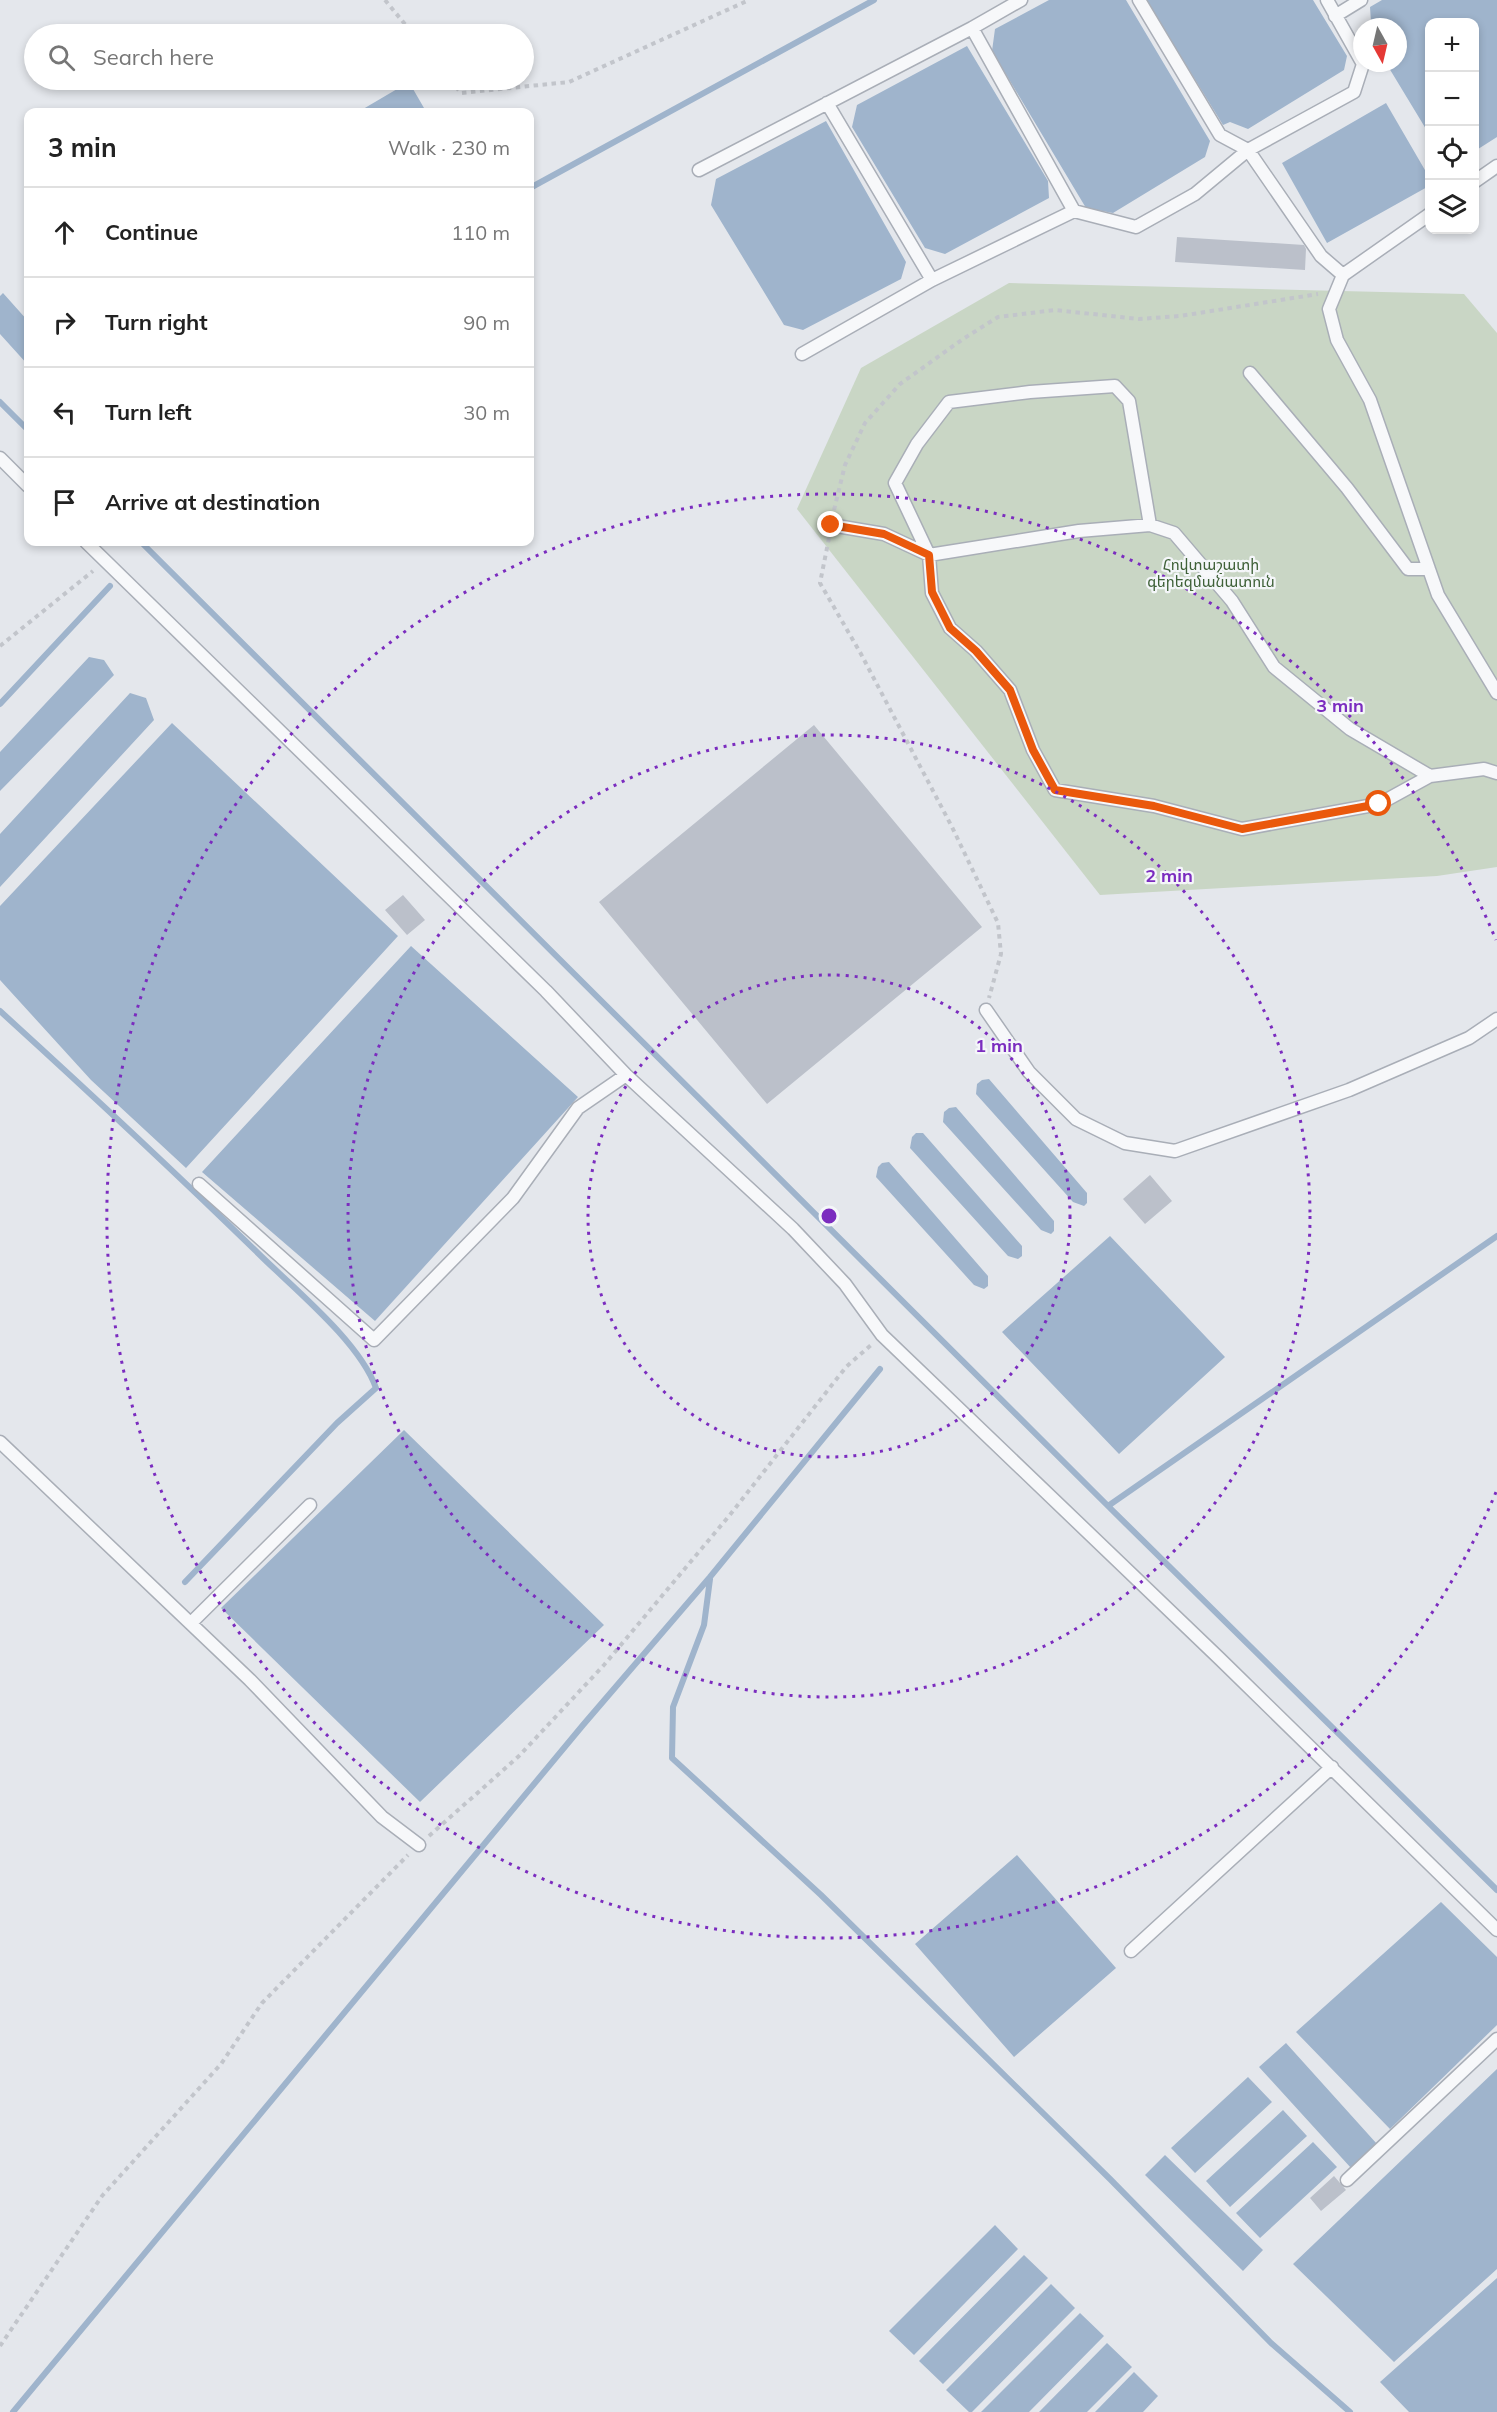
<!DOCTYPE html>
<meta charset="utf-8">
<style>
:root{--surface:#fff;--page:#f2f2f2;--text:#222;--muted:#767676;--line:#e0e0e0}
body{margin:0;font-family:Mulish,"Noto Sans Armenian",sans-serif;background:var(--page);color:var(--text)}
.controls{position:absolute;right:18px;top:18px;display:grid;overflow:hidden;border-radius:12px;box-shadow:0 3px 9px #0003}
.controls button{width:54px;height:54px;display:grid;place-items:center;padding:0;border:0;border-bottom:2px solid var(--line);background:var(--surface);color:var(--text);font:30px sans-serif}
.compass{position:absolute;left:1353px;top:18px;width:54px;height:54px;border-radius:50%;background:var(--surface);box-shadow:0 3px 9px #0003;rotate:172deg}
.stop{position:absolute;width:18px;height:18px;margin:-14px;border:4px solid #ea580c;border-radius:50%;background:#fff}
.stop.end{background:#ea580c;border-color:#fff;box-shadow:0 2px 6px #0008}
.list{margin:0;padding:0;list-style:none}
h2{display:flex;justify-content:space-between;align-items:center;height:78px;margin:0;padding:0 24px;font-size:26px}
h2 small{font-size:20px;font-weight:400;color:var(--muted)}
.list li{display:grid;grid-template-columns:39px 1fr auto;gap:18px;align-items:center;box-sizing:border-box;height:90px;padding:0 24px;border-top:2px solid var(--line)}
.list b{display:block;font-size:22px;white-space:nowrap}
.list em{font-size:20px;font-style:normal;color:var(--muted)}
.icon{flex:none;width:33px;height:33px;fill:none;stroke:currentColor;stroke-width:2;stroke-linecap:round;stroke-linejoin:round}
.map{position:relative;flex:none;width:1497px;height:2412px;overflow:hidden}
.search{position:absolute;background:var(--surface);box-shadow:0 3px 9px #0003;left:24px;top:24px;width:510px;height:66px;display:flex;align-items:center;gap:15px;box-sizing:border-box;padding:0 21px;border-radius:33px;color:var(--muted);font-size:22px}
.panel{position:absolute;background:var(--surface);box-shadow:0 3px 9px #0003;left:24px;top:108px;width:510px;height:438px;border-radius:12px}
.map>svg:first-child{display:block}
.green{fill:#c9d6c5}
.water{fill:#9fb4cc}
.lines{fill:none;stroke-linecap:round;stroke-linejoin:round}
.stream{stroke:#9fb4cc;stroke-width:6}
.building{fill:#bbc0ca}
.service-casing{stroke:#a9aeb7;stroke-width:15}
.path{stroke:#c2c5cb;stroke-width:4;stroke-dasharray:4.5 4.5;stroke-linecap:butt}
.service{stroke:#f7f8fa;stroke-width:12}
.route{stroke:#ea580c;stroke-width:8}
.ring{fill:none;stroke:#7b2cbf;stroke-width:3;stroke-dasharray:3 6}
.labels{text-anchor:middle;stroke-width:4.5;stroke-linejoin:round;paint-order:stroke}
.park-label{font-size:15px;fill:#3f6138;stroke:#f4f6f9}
.centre{fill:#7b2cbf;stroke:#f4f6f9;stroke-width:3}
.ring-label{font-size:18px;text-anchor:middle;font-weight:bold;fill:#7b2cbf;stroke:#f4f6f9;stroke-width:4.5;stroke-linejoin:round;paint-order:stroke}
</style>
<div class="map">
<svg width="1497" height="2412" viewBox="0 0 1497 2412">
<rect width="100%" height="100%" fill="#e4e7ec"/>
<path class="green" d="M1009 283 1464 294 1497 333V867L1437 876 1100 895 797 509 861 368Z"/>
<path class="water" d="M1049 0H1126L1210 141 1205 157 1113 213 1086 208 992 51 995 29Z
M1146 0H1313L1347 56 1344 70 1248 129 1230 122 1223 125Z
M1382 0H1497V137L1475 151 1474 22H1430L1429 134 1386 63H1398V27H1367L1371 22 1370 7Z
M967 46 1048 181 1049 198 945 254 925 248 852 127 857 105Z
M409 82 424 108 417 112H358Z
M1386 103 1429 177V186L1327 243 1282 163Z
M826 121 906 262 901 279 803 330 784 325 711 205 716 179Z
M3 293 28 321V365L0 334V296Z
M89 657 104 660 114 675 0 791V752Z
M130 693 146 698 154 720 0 887V834Z
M172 723 398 936 186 1168 91 1080 0 980V906Z
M411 946 578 1097 375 1321 202 1172Z
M989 1079 1087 1193V1203L1084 1206 1073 1202 976 1094 977 1084 982 1080Z
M956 1107 1054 1221V1231L1051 1234 1041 1230 943 1122 944 1112 949 1108Z
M916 1133H923L1022 1246V1256L1018 1259 1008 1256 910 1148 912 1137Z
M889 1162 988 1276V1286L984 1289 974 1285 876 1177 878 1167 882 1163Z
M1110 1236 1225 1357 1119 1454 1002 1332Z
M404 1430 604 1625 420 1802 221 1608Z
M1017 1855 1116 1968 1014 2057 915 1944Z
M1441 1902 1497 1957V2025L1390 2129 1296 2032Z
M1286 2043 1377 2144 1351 2168 1259 2067Z
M1497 2069V2269L1394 2362 1293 2264Z
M1248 2077 1272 2102 1195 2173 1171 2148Z
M1283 2110 1307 2136 1230 2207 1206 2181Z
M1313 2142 1337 2167 1260 2238 1236 2213Z
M1165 2155 1263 2250 1243 2271 1145 2175Z
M995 2225 1018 2249 914 2355 889 2331Z
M1024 2255 1048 2278 943 2384 919 2361Z
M1497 2278V2412H1409L1380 2382Z
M1051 2284 1075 2308 972 2412H969L946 2390Z
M1080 2313 1104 2336 1029 2412H981Z
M1107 2343 1132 2367 1087 2412H1039Z
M1134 2372 1158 2396 1143 2412H1095Z"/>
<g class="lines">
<path class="stream" d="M530 188 874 0
M0 402 28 430
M141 542 1108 1506 1497 1890
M0 704 110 586
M0 1011C89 1092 177 1174 263 1258 298 1292 360 1343 376 1388L337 1423 185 1582
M1108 1506 1497 1236
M710 1579 704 1625 673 1707 672 1758 821 1895 1110 2179 1271 2343 1350 2412
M13 2412 583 1725 710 1577 880 1369"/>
</g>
<path class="building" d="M1177 237 1304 245 1306 249 1305 270 1175 262Z
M814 725 982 927 767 1104 599 902Z
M403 895 425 920 407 935 385 910Z
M1150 1175 1172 1201 1145 1224 1123 1199Z
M1334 2176 1346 2190 1321 2211 1310 2198Z"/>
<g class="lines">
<g class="service-casing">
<path id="service" d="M1327 0 1363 64 1354 92 1248 150 1321 256 1343 275
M1335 16 1361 0
M972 28 1074 211 1136 227 1195 194 1248 150 1220 135 1139 0
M827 103 932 280
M699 170 972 28 1021 0
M1474 182 1497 166
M1430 214 1343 275 1329 309 1337 340 1370 400 1438 595 1497 693
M802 354 932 280 1074 211
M1250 373 1347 488 1408 569H1429
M0 458 28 486
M831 525 884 534 929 555 1079 531 1150 525 1174 533 1232 601 1274 667 1350 729 1430 776
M1150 525 1129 401 1115 386 1030 392 949 402 917 444 895 483 929 555 932 593 950 628 976 651 1010 690 1033 750 1055 790 1154 806 1242 829 1379 804 1430 776 1484 769 1497 773
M86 542 546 991 626 1075 793 1229 845 1284 882 1335 1220 1659 1497 1930
M986 1010 1029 1072 1076 1119 1125 1143 1175 1151 1349 1090 1469 1038 1497 1019
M199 1184 374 1340 513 1198 578 1108 626 1075
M0 1442 250 1680 382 1817 419 1845
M191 1623 310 1505
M1131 1951 1332 1767
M1347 2180 1497 2039"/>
</g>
<path class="path" d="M385 0 413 34
M450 80 461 93 569 82 749 0
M834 510 845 465 865 423 900 384 963 339 998 317 1055 310 1139 319 1180 316 1318 294
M829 538 820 583 861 654 952 827 998 923 1001 954 989 998
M0 646 93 571
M429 1836 519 1756 604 1665 729 1516 846 1367 871 1345
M0 2346 102 2196 221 2064 262 2003 408 1855"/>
<use href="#service" class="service"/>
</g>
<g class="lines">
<path class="route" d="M831 525 884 534 929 555 932 592 950 628 976 651 1010 690 1033 750 1055 790 1154 806 1242 829 1379 804"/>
</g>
<g class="ring">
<circle cx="829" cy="1216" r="241"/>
<circle cx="829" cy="1216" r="481"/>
<path d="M1496 1492A722 722 0 1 1 1496 940"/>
</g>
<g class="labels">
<g class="park-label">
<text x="1211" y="570">Հովտաշատի<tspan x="1211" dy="17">գերեզմանատուն</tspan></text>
</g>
</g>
<circle cx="829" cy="1216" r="9" class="centre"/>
<g class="ring-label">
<text x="1340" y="712">3 min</text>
<text x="1169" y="882">2 min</text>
<text x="999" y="1052">1 min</text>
</g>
</svg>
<div class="controls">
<button>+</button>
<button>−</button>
<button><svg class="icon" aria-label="locate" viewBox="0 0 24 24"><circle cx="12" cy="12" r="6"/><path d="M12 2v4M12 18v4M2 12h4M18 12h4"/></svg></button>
<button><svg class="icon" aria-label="layers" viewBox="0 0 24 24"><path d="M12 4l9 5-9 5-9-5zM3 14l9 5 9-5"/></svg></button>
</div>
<svg class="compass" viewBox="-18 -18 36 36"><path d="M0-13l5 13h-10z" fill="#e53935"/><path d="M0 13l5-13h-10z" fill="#767676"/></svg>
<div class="stop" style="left:1379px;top:804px"></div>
<div class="stop end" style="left:831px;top:525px"></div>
<div class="search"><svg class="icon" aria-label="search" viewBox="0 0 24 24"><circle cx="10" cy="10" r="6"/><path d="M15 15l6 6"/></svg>Search here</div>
<section class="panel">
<h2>3 min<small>Walk · 230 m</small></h2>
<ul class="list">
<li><svg class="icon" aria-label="ahead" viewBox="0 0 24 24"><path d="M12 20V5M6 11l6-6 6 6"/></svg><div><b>Continue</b></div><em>110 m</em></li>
<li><svg class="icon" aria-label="right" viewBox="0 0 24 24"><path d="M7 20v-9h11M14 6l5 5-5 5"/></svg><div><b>Turn right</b></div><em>90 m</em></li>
<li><svg class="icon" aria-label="left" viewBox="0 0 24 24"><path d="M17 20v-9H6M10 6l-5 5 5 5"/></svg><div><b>Turn left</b></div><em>30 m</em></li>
<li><svg class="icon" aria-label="arrive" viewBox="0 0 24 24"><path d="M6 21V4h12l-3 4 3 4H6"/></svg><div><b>Arrive at destination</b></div></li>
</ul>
</section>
</div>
